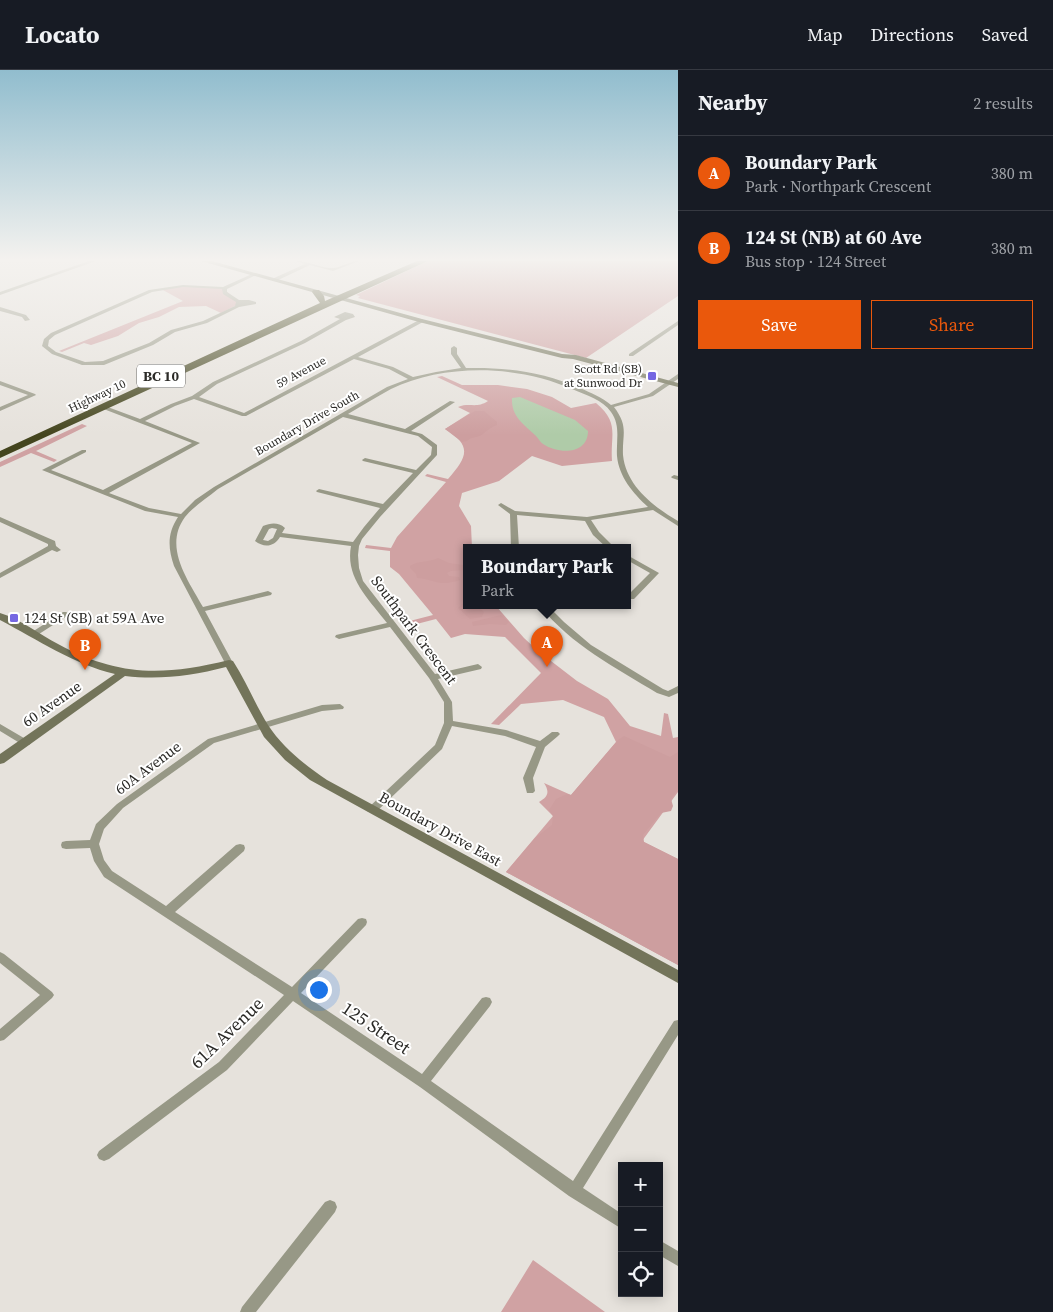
<!DOCTYPE html>
<meta charset="utf-8">
<style>
:root{--surface:#171b24;--page:#20242c;--text:#f1f3f6;--muted:#9ea1a6;--line:#363941;--accent:#ea580c}
body{margin:0;font-family:"Source Serif 4",serif;background:var(--page);color:var(--text)}
.controls{position:absolute;right:15px;bottom:15px;display:grid;overflow:hidden;border-radius:0px;box-shadow:0 2px 12px #0003}
.controls button{width:45px;height:45px;display:grid;place-items:center;padding:0;border:0;border-bottom:1px solid var(--line);background:var(--surface);color:var(--text);font:25px sans-serif}
.you{position:absolute;left:318px;top:919px;width:18px;height:18px;margin:-12px;border:4px solid #fff;border-radius:50%;background:#1a73e8;box-shadow:0 0 0 8px #1a73e833}
.badge{display:grid;place-items:center;width:32px;height:32px;border-radius:50%;background:var(--accent);color:#fff;font-size:16px;font-weight:700}
.pin{position:absolute;translate:-50% -41px;filter:drop-shadow(0 1px 2px #0008)}
.pin::after{content:'';position:absolute;top:26px;width:18px;height:15px;background:inherit;clip-path:polygon(0 0,100% 0,50% 100%)}
.popup{position:absolute;left:463px;top:474px;width:168px;height:65px;box-sizing:border-box;display:grid;place-content:center;border-radius:0px;background:var(--surface);filter:drop-shadow(0 1px 4px #0005);font-size:16px;white-space:nowrap;color:var(--muted)}
.popup b{font-size:19px;color:var(--text)}
.popup::after{content:'';position:absolute;left:50%;top:100%;margin-left:-10px;border:10px solid transparent;border-top-color:var(--surface)}
.list{margin:0;padding:0;list-style:none}
h2{display:flex;justify-content:space-between;align-items:center;height:65px;margin:0;padding:0 20px;font-size:21px}
h2 small{font-size:16px;font-weight:400;color:var(--muted)}
.list li{display:grid;grid-template-columns:32px 1fr auto;gap:15px;align-items:center;box-sizing:border-box;height:75px;padding:0 20px;border-top:1px solid var(--line)}
.list b{display:block;font-size:19px;white-space:nowrap}
.list p{margin:0;font-size:16px;white-space:nowrap;color:var(--muted)}
.list em{font-size:16px;font-style:normal;color:var(--muted)}
.actions{display:flex;gap:10px;padding:15px 20px}
.actions a{flex:1;padding:11px 0;border:1px solid var(--accent);border-radius:0px;text-align:center;font-size:18px;color:var(--accent)}
.actions .main{background:var(--accent);color:#fff}
.icon{flex:none;width:28px;height:28px;fill:none;stroke:currentColor;stroke-width:2;stroke-linecap:round;stroke-linejoin:round}
.map{position:relative;flex:none;width:678px;height:1242px;overflow:hidden}
header{display:flex;align-items:center;gap:30px;box-sizing:border-box;height:70px;padding:0 25px;background:var(--surface);border-bottom:1px solid var(--line)}
header strong{font-size:24px}
nav{display:flex;gap:28px;margin-inline-start:auto;font-size:18px}
main{display:flex}
aside{flex:1;background:var(--surface)}
.map>svg:first-child{display:block}
.green{fill:#d0a2a3}
.forest{fill:#cd9e9f}
.water{fill:#afcba8}
.lines{fill:none;stroke-linecap:round;stroke-linejoin:round}
.street{fill:#979886;fill-rule:evenodd}
.secondary{fill:#73745a;fill-rule:evenodd}
.highway{fill:#44451e;fill-rule:evenodd}
.poi-dot{fill:#7567e2;stroke:#fff;stroke-width:2}
.labels{text-anchor:middle;stroke-width:4;stroke-linejoin:round;paint-order:stroke}
.far-poi-label{font-size:12px;fill:#2b2a27;stroke:#fff;text-anchor:end}
.far-street-label{font-size:12px;fill:#2b2a27;stroke:#fff}
.shield{fill:#fff;stroke:#6b6a68;stroke-width:1}
.shield-label{font-size:14px;font-weight:bold;fill:#2b2a27}
.poi-label{font-size:15px;fill:#2b2a27;stroke:#fff;text-anchor:start}
.street-label{font-size:15px;fill:#2b2a27;stroke:#fff}
.near-street-label{font-size:18px;fill:#2b2a27;stroke:#fff}
</style>
<header>
<strong>Locato</strong>
<nav><a>Map</a><a>Directions</a><a>Saved</a></nav>
</header>
<main>
<div class="map">
<svg width="678" height="1242" viewBox="0 0 678 1242">
<rect width="100%" height="100%" fill="#e6e2dc"/>
<path class="green" d="M184 216 223 218 238 232 235 236 221 243 206 236 179 237 159 247 139 253 118 266 91 275 84 273 62 282 59 281 183 231 161 219Z
M442 306 462 315H498L527 319 552 327 571 338 596 333C620 353 610 365 612 391L562 396 532 386 499 411 462 423 459 436 471 456 472 478H467V536H496L524 568 538 581 577 611 608 629 630 656 661 666 664 643 668 644 673 668 678 667V722L642 771 678 789V895L506 802 553 746 539 732C548 727 550 722 544 713L571 725 616 672 604 647 563 630 521 634 499 655 491 654 541 603 505 567 465 564 451 568 436 549 405 557 402 553 433 545 399 504 390 497V481L365 478 366 475 391 478 397 467 446 412 425 406 427 404 448 409C467 387 473 376 445 359L470 343 458 337C470 332 476 339 488 331L437 307Z
M82 354 87 356 36 381 57 390 54 392 31 383 0 397V392Z
M533 1190 605 1242H501Z"/>
<path class="forest" d="M428 191H678V226L586 288 358 228 360 226 356 225Z
M475 341H484L497 352V355C491 357 488 360 483 364 478 368 472 366 467 371L462 372 445 359Z
M438 488 449 493 463 495V500L451 501 447 503 449 506 459 507 460 510C438 517 437 510 417 508L416 504 410 498V496C418 490 428 493 438 488Z
M463 533 467 534V536L480 538 484 542 482 547 470 549 458 538Z
M501 545 509 552 506 555 490 554 473 556 472 552Z
M624 666 670 687 678 682V719L671 729 673 736 671 741 661 743 643 765 644 772 678 789V895L506 802 535 768 552 755 553 746 549 740 556 729 567 724 571 725 618 670Z"/>
<path class="water" d="M520 327 575 350 588 361C588 384 560 385 543 374 540 372 538 368 536 366 524 354 511 347 512 328Z"/>
<g class="lines">
<path class="street" d="M89 191H96L0 225V222Z
M296 191C309 191 320 198 332 198 341 198 349 191 359 191L333 201 310 195 276 211H272V209L305 194Z
M252 204 256 205 227 219V222L239 230H249L256 232V234L239 237 207 253 175 262 153 275 104 295H82L52 284 42 276 44 269 51 263 149 220 183 215 223 217ZM183 217 222 219 223 224 236 232 235 236 203 251 171 260 149 273 103 291 85 292 56 282 48 276 49 270 55 265 152 222Z
M0 237 26 245 30 250 25 251 22 247 0 241Z
M345 242 353 244 355 247 346 250 305 273 217 314 199 327 244 343 421 249 423 250V252L358 287 393 297 413 307 436 302 461 298 451 284V278L454 276 457 278V284L466 298C506 297 543 302 580 318 591 323 602 327 611 335L649 324 678 304V309L653 326 614 337C629 357 622 364 623 385 626 416 654 437 678 451V456L653 440 591 450 599 462 615 478H607L593 465 585 451 517 445 519 478H511L510 444 498 435 501 433 515 441 587 447 648 437C633 423 619 407 617 386 616 370 621 356 611 342 603 330 586 325 572 319 518 295 445 293 391 319 376 327 362 336 348 344L405 359 450 331 455 332 411 361 422 364 437 375V385L380 447 362 469 359 476 358 485 359 498 363 511 435 604 478 594 482 597 481 599 438 609 452 632 453 651 506 660 540 671 552 662H558L560 664 558 666 545 677 533 708 535 721 533 723H527L523 708 536 677 505 666 452 656 442 679 376 742H368L367 740 368 738 435 675 444 653V632L429 608 390 557 339 569 335 567 336 565 387 553C369 529 345 508 351 476L280 467C274 477 264 478 255 471L263 456C271 453 278 452 285 458L282 463 353 472 364 457 380 438 317 422 316 421 319 419 383 434 413 403 363 391 362 390 365 388 416 400 431 385 432 377 418 366 343 347 218 419C207 428 194 436 185 447 163 477 188 510 203 537L268 521 272 523 271 525 205 541 233 593 229 596 225 593 174 496C168 478 167 464 178 447L145 441 42 400 82 380H86V382L51 400 103 420 192 373 101 338V336H105L140 349 171 334 192 326 213 312 301 271 340 249 334 247ZM354 289 389 299 408 309 387 317 214 417 195 430 181 444 149 438 109 423 200 373 145 351 175 336 194 329 242 346H246ZM272 458 277 459 273 468 268 471 263 470 269 459Z
M678 251V255L633 286H629V284Z
M0 311 35 324 36 325 0 341V337L28 325 0 315Z
M674 405 678 406V410L672 408 671 407Z
M0 447 55 471 56 476 61 480 57 482 52 480 0 508V503L48 476V474L0 452Z
M627 485 659 503 634 529H631L627 527 628 525 650 503 627 490Z
M540 536H548L564 552 591 575 663 619 668 621 678 616V623L669 627 657 623C616 598 571 575 540 536Z
M63 542H66L70 544 36 566H33L29 564Z
M340 634 344 637 343 639 322 641 214 673 123 738 104 759 99 774 104 790 112 801 166 836 236 775 240 774 244 775 245 778 244 781 175 842 292 917 358 849 362 848 366 849 367 852 366 855 301 923 422 1004 482 928 486 927 490 928 492 932 490 936 431 1011 573 1111 674 951 678 950V965L583 1118 622 1144V1159L569 1126 420 1017 293 931 227 1000 109 1089 104 1091 99 1089 97 1085 99 1081 219 992 284 925 104 807 94 791 90 778 66 779 62 778 61 775 62 772 66 771 90 770 96 754 117 734 208 669 322 635Z
M0 654 29 671 31 673 29 675H23L0 661Z
M0 882 4 884 52 922 54 925 52 928 4 970 0 971V959L40 925 0 893Z
M330 1130 335 1132 337 1137 335 1142 256 1242H240L242 1237 325 1132Z
M659 1170 678 1181V1196L659 1185Z"/>
<path class="secondary" d="M201 191H212L422 249 562 284 576 285 678 313V317L573 289 562 288 419 252Z
M0 543C19 548 40 565 58 574 119 607 163 606 229 590L233 591C246 611 255 634 268 655 283 678 305 695 327 710L678 900V913L310 710 285 690 264 667 226 597C192 606 159 610 125 606L4 693 0 694V684L115 604C73 594 38 570 0 550Z"/>
<path class="highway" d="M417 191H428L0 388V381L320 233 312 222 313 220H319L324 226 325 231Z"/>
</g>
<linearGradient id="sky" x2="0" y2="1"><stop stop-color="#91bdce"/><stop offset="0.52" stop-color="#f4f2ef"/><stop offset="1" stop-color="#f4f2ef" stop-opacity="0"/></linearGradient>
<rect width="678" height="365" fill="url(#sky)"/>
<g class="poi-dot">
<rect x="647" y="301" width="10" height="10" rx="2.5"/>
<rect x="9" y="543" width="10" height="10" rx="2.5"/>
</g>
<g class="labels">
<g class="far-poi-label">
<text x="642" y="303">Scott Rd (SB)<tspan x="642" dy="14">at Sunwood Dr</tspan></text>
</g>
<g class="far-street-label">
<text transform="translate(301 302) rotate(-28)" y="4">59 Avenue</text>
<text transform="translate(97 326) rotate(-25)" y="4">Highway 10</text>
<text transform="translate(307 353) rotate(-30)" y="4">Boundary Drive South</text>
</g>
<rect class="shield" x="137" y="294.5" width="48" height="23" rx="4"/>
<g class="shield-label">
<text x="161" y="311">BC 10</text>
</g>
<g class="poi-label">
<text x="24" y="553">124 St (SB) at 59A Ave</text>
</g>
<g class="street-label">
<text transform="translate(414 560) rotate(53)" y="5">Southpark Crescent</text>
<text transform="translate(52 634) rotate(-35)" y="5">60 Avenue</text>
<text transform="translate(148 698) rotate(-37)" y="5">60A Avenue</text>
<text transform="translate(440 759) rotate(29)" y="5">Boundary Drive East</text>
</g>
<g class="near-street-label">
<text transform="translate(376 958) rotate(34)" y="6">125 Street</text>
<text transform="translate(227 963) rotate(-44)" y="6">61A Avenue</text>
</g>
</g>
</svg>
<div class="controls">
<button>+</button>
<button>−</button>
<button><svg class="icon" aria-label="locate" viewBox="0 0 24 24"><circle cx="12" cy="12" r="6"/><path d="M12 2v4M12 18v4M2 12h4M18 12h4"/></svg></button>
</div>
<div class="you"></div>
<div class="pin badge" style="left:547px;top:597px">A</div>
<div class="popup"><b>Boundary Park</b>Park</div>
<div class="pin badge" style="left:85px;top:600px">B</div>
</div>
<aside>
<h2>Nearby<small>2 results</small></h2>
<ul class="list">
<li><span class="badge">A</span><div><b>Boundary Park</b><p>Park · Northpark Crescent</p></div><em>380 m</em></li>
<li><span class="badge">B</span><div><b>124 St (NB) at 60 Ave</b><p>Bus stop · 124 Street</p></div><em>380 m</em></li>
</ul>
<div class="actions"><a class="main">Save</a><a>Share</a></div>
</aside>
</main>
